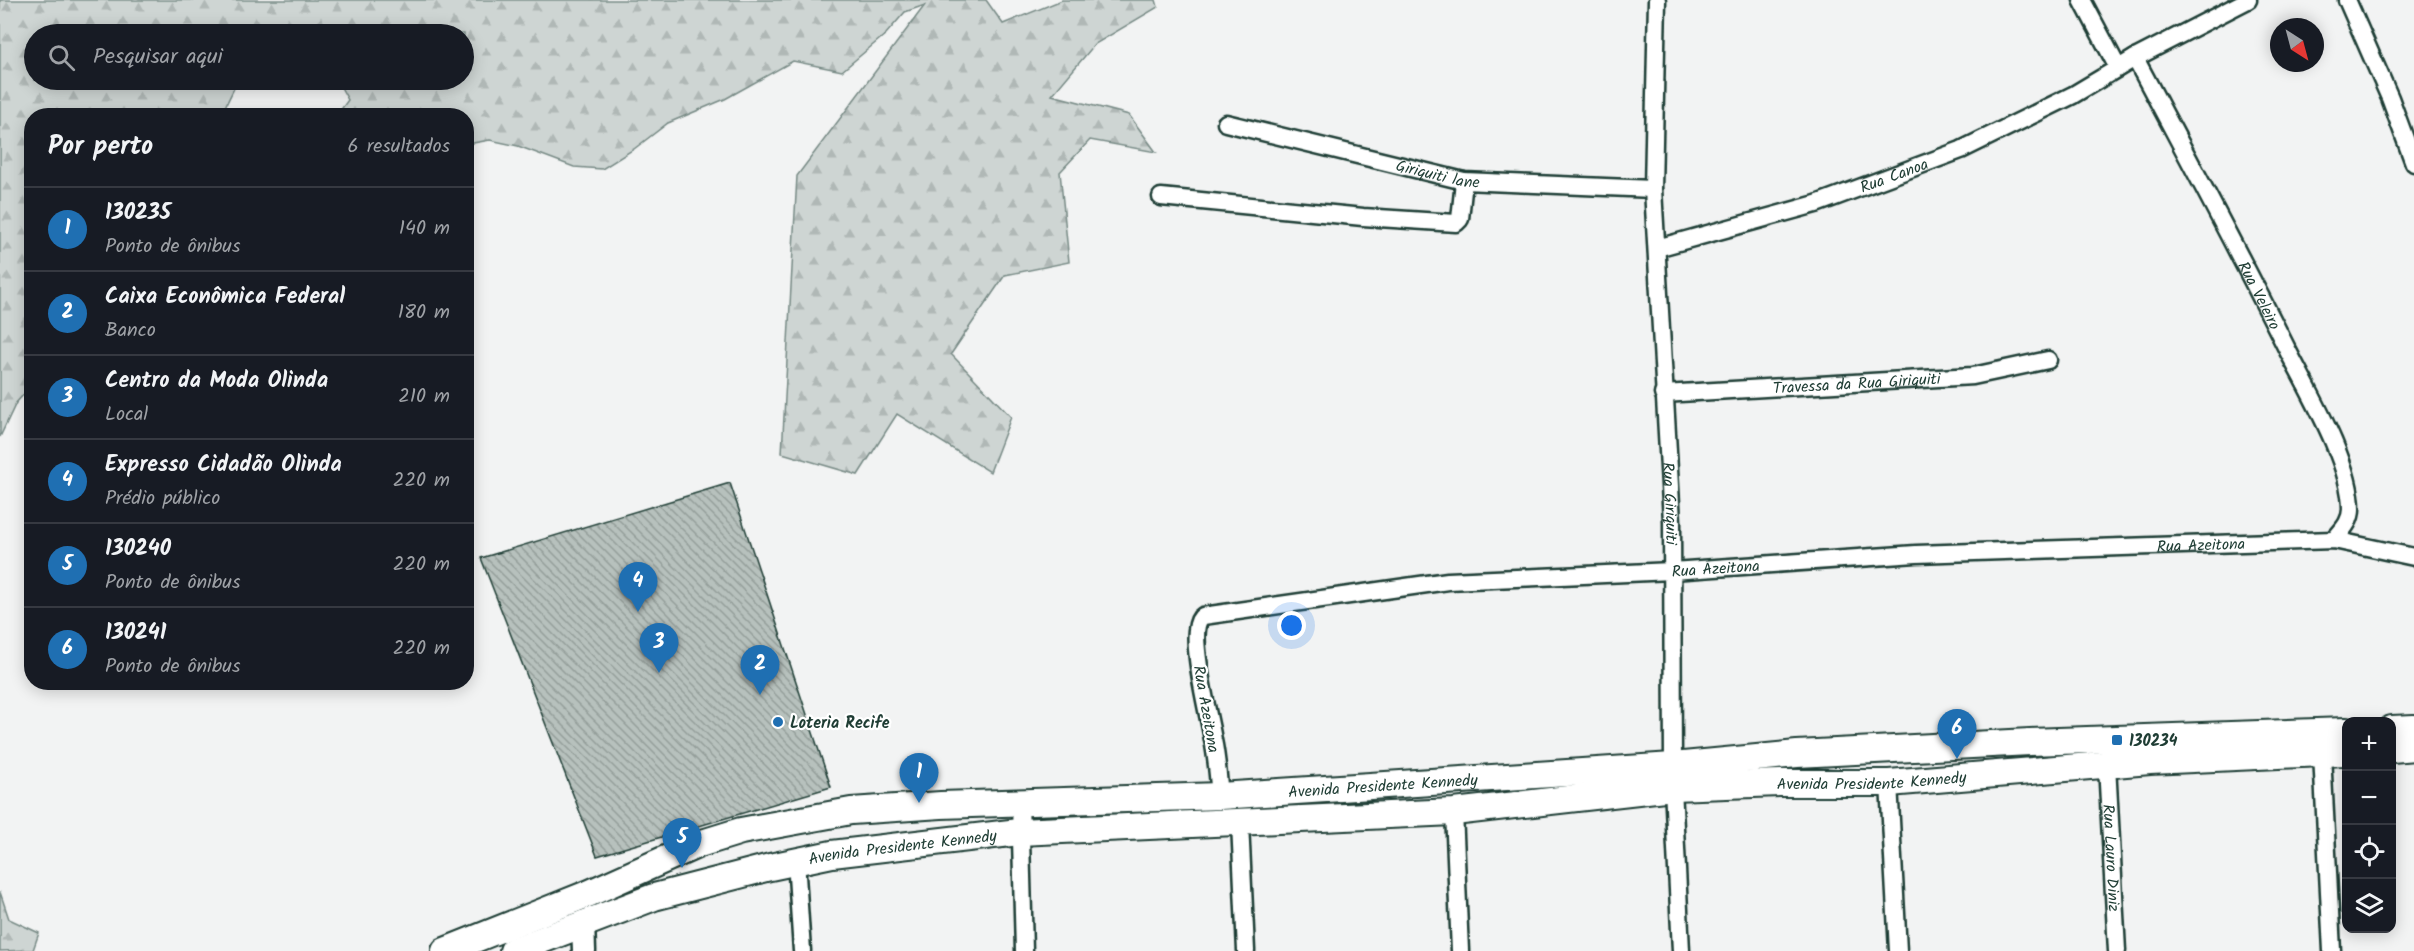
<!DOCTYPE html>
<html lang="pt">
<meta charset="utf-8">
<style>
:root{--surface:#171b24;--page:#20242c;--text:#f1f3f6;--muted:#9ea1a6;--line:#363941;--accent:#1f6fb2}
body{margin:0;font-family:Kalam,sans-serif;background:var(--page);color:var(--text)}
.controls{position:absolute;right:18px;bottom:18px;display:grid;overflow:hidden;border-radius:12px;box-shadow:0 3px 15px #0003}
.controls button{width:54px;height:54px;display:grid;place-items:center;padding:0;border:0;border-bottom:2px solid var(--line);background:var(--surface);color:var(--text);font:30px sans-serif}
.compass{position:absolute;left:2270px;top:18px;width:54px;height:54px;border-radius:50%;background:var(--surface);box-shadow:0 3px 15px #0003;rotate:144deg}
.you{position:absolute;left:1292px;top:626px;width:21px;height:21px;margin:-15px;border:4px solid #fff;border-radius:50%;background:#1a73e8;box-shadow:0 0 0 9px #1a73e833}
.badge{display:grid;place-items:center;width:39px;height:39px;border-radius:50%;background:var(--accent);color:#fff;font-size:20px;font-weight:700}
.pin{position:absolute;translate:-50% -50px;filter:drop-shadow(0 2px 3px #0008)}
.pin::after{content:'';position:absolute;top:32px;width:21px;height:18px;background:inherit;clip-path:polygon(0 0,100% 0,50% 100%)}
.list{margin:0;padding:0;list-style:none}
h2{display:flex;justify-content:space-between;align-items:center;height:78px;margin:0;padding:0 24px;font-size:26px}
h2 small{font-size:20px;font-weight:400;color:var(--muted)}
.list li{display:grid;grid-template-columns:39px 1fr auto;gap:18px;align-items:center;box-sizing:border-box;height:84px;padding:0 24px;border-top:2px solid var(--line)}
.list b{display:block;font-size:22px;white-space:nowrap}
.list p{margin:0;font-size:20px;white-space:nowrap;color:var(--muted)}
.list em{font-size:20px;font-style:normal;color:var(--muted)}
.icon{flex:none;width:33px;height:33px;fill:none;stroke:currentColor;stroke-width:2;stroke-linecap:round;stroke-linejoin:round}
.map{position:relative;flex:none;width:2414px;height:951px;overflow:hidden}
.search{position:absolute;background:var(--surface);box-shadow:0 3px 15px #0003;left:24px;top:24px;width:450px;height:66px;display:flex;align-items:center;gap:15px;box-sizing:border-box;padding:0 21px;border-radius:33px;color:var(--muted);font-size:22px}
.panel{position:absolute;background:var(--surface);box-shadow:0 3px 15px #0003;left:24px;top:108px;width:450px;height:582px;border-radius:24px}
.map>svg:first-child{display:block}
.forest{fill:url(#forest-firs);stroke:#768984;stroke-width:1.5}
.building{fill:url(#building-back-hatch);stroke:#1f3d34;stroke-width:1.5}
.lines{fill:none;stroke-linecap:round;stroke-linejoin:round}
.street-casing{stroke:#1f3d34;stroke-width:21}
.secondary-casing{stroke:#1f3d34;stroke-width:27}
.primary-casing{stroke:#1f3d34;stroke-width:30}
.street{stroke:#fff;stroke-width:16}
.secondary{stroke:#fff;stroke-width:22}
.primary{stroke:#fff;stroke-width:26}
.poi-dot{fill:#1f6fb2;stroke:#fff;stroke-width:2}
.labels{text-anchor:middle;stroke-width:4.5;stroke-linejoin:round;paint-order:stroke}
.street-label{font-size:16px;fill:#1f3d34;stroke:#fff}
.poi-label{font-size:16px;font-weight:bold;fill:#1f3d34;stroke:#fff;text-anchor:start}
</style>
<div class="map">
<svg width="2414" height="951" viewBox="0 0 2414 951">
<defs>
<pattern id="forest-firs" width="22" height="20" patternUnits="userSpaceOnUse" patternTransform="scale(1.5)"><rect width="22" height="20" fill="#ced5d3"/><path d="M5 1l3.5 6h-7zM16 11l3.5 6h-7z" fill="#b0b8b6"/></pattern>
<pattern id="building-back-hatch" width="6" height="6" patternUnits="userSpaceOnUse" patternTransform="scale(1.5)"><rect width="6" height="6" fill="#b7c1bd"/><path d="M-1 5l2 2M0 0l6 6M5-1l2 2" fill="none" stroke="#949e9a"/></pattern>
</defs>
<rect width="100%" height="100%" fill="#f2f3f3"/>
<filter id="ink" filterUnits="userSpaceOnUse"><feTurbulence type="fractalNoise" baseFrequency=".0167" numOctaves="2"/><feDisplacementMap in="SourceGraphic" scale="12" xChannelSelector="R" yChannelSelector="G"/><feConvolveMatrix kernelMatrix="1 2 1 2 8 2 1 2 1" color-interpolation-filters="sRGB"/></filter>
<g filter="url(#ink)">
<path class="forest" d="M0 0H986L1003 24 1062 0H1156L1158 7 1095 44 1052 95 1129 115 1156 152 1090 140 1060 172 1069 262 1005 275 951 354 1011 417 990 472 897 414 858 475 782 453 797 176 925 5 905 12 886 34 842 71 793 61 725 99 668 123 634 149 602 169 574 167 518 146 490 140 467 144 466 116 337 115 348 100 337 80H464V34H34V80H238L221 115 32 116 31 386 16 403 0 437Z
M0 892 9 919 39 933 33 950 0 951Z"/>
<path class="building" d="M730 483 831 787 597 856 481 558Z"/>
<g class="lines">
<g class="street-casing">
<g id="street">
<path id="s1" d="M1657 0 1653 189 1672 521 1673 766"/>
<path d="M2082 0 2118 68"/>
<path d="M2347 0 2390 98 2414 163"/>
<path id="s2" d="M2135 58C2187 156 2240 254 2289 353 2310 394 2351 463 2351 509 2351 522 2342 530 2334 540"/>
<path id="s3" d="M1226 123 1464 181 1653 189"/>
<path d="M1161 197 1363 217 1456 223 1460 219 1464 181"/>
<path id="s4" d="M1657 248 1816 204 1961 150 2073 95 2135 58 2248 0"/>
<path id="s5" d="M1663 394 1973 376 2048 360"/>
<path d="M2322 754 2332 951"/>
<path id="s6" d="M2107 765 2117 951"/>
<path d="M1889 783 1898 951"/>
<path d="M1673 787 1681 951"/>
<path id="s7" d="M1220 796C1218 777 1217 758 1213 740 1210 719 1185 627 1203 616L1448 581 1672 571 1916 554 2334 540 2414 557"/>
<path d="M1020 801 1024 951"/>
<path d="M1454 812 1460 951"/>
<path d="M1240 823 1246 951"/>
<path d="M796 860 802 951"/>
</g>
</g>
<g class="secondary-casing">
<path id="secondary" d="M583 922 584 951"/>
</g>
<g class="primary-casing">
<g id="primary">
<path d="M2392 729 2414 728"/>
<path d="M2392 749 2414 747"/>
<path id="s8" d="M445 951 590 893 699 844 741 831 851 811 941 805 1220 796 1673 766 1797 754 2030 742 2346 731"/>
<path id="s9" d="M513 951 654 897 770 867 832 854 1019 832 1454 812 1673 787 1780 783H1889L2150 761 2346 752"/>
</g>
</g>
<use href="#street" class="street"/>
<use href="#secondary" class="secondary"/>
<use href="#primary" class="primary"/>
</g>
</g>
<g class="poi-dot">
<circle cx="778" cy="722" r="6"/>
<rect x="2111" y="734" width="12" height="12" rx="3"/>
</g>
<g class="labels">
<g class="street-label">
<text dy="6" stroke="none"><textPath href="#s3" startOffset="218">Giriquiti lane</textPath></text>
<text dy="6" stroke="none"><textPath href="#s4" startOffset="248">Rua Canoa</textPath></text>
<text dy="6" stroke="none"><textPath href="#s2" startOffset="268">Rua Veleiro</textPath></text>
<text dy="6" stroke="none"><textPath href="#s5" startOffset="194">Travessa da Rua Giriquiti</textPath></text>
<text dy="6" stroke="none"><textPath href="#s1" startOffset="504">Rua Giriquiti</textPath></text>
<text dy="6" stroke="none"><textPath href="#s7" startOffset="1185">Rua Azeitona</textPath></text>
<text dy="6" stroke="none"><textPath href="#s7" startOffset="699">Rua Azeitona</textPath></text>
<text transform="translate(1207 709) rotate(80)" y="6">Rua Azeitona</text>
<text dy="6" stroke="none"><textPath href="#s9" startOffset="1377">Avenida Presidente Kennedy</textPath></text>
<text dy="6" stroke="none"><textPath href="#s8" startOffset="964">Avenida Presidente Kennedy</textPath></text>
<text dy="6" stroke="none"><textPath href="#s9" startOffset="405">Avenida Presidente Kennedy</textPath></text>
<text dy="6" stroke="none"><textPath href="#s6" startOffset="93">Rua Lauro Diniz</textPath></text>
</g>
<g class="poi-label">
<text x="790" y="728">Loteria Recife</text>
<text x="2129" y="746">130234</text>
</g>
</g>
</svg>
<div class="controls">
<button>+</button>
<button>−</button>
<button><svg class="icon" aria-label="locate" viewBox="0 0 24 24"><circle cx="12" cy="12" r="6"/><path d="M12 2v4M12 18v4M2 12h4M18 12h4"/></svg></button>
<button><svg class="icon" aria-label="layers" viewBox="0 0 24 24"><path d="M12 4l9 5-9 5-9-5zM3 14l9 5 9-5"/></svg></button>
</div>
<svg class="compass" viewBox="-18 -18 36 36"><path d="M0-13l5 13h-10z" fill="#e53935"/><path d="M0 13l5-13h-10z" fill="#9ea1a6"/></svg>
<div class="you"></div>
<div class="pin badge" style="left:919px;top:803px">1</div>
<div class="pin badge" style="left:760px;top:695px">2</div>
<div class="pin badge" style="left:659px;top:673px">3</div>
<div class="pin badge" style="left:638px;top:612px">4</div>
<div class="pin badge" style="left:682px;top:868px">5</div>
<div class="pin badge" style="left:1957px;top:759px">6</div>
<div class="search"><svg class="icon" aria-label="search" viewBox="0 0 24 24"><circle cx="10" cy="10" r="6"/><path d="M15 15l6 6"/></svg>Pesquisar aqui</div>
<section class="panel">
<h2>Por perto<small>6 resultados</small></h2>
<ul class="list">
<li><span class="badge">1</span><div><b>130235</b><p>Ponto de ônibus</p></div><em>140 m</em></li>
<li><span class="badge">2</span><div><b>Caixa Econômica Federal</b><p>Banco</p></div><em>180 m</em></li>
<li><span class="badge">3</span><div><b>Centro da Moda Olinda</b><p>Local</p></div><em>210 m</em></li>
<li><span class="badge">4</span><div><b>Expresso Cidadão Olinda</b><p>Prédio público</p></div><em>220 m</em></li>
<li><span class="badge">5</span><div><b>130240</b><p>Ponto de ônibus</p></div><em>220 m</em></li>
<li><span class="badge">6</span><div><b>130241</b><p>Ponto de ônibus</p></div><em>220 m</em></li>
</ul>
</section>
</div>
